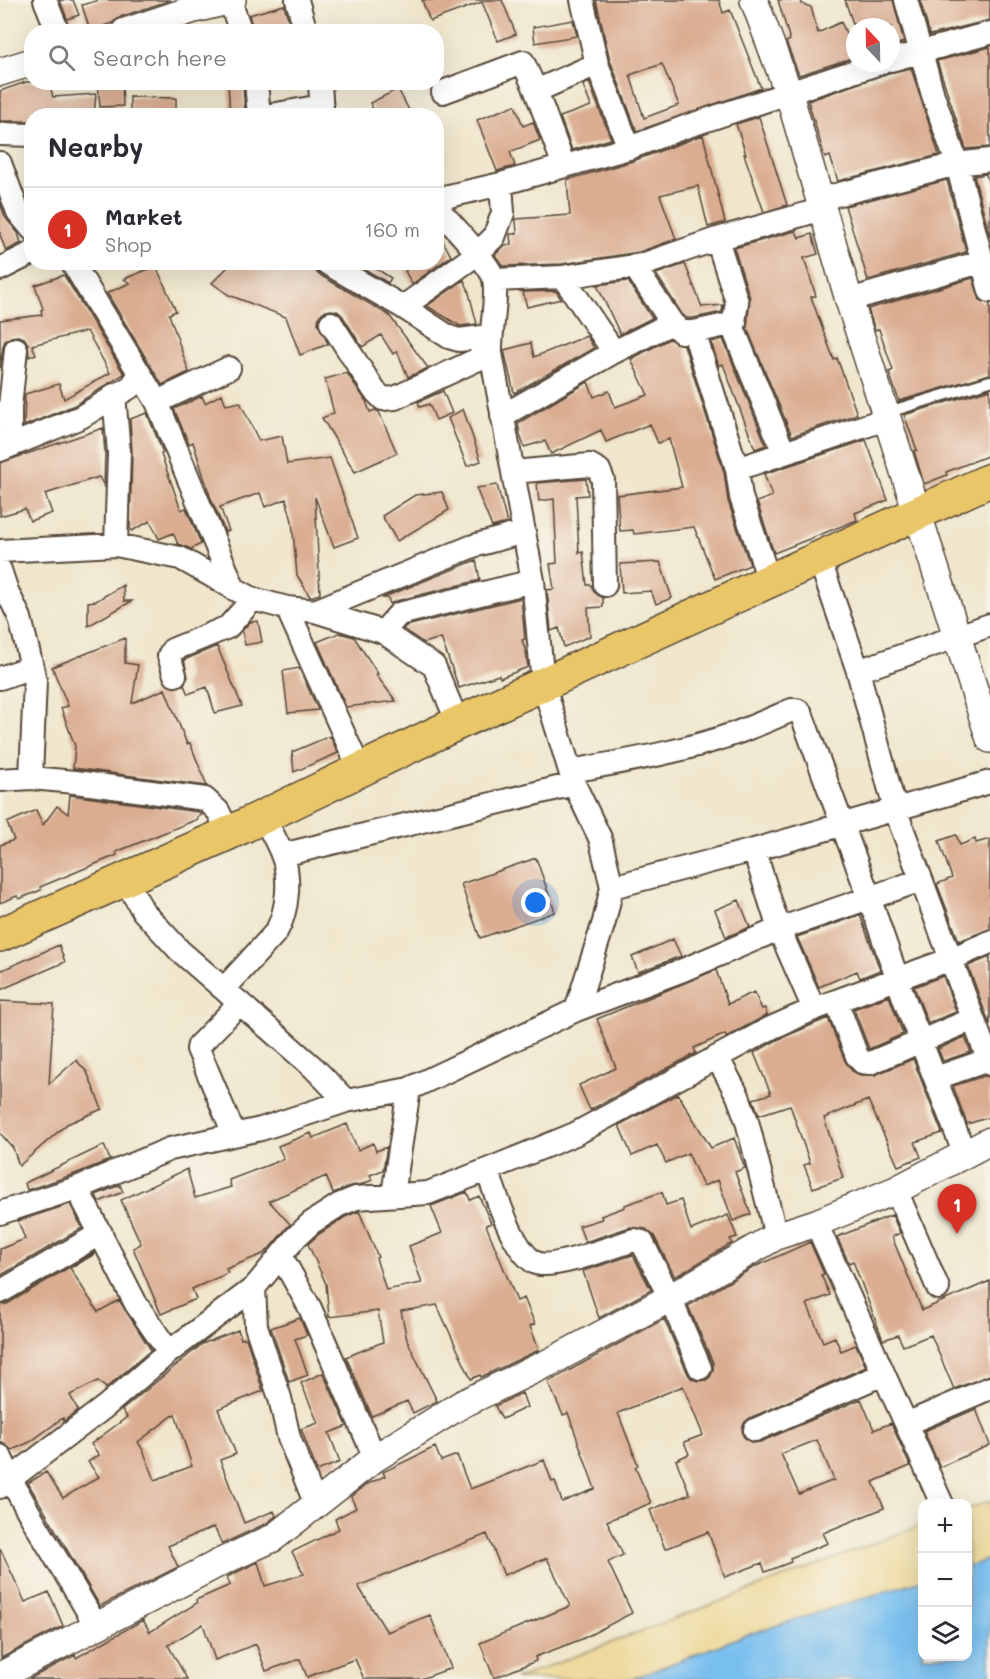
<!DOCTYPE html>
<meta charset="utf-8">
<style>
:root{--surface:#fff;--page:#f2f2f3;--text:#2b2b33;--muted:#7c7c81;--line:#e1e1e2;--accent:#d93025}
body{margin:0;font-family:Mali,sans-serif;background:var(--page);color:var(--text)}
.controls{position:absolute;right:18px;bottom:18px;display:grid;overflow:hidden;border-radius:12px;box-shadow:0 6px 24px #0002}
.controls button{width:54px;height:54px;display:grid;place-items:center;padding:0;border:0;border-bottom:2px solid var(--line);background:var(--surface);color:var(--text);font:30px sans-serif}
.compass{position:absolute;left:846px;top:18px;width:54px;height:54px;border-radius:50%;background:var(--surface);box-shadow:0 6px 24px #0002;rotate:338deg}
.you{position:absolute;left:536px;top:903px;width:21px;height:21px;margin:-15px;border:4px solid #fff;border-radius:50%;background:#1a73e8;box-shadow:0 0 0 9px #1a73e833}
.badge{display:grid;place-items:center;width:39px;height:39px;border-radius:50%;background:var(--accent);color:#fff;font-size:20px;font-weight:700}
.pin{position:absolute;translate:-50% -50px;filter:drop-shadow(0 2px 3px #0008)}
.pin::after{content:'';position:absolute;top:32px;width:21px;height:18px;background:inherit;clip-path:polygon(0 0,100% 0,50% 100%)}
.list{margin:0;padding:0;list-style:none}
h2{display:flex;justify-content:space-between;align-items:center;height:78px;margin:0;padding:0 24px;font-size:26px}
h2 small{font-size:20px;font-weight:400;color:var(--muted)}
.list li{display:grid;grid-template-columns:39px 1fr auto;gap:18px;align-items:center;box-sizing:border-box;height:84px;padding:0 24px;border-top:2px solid var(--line)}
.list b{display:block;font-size:22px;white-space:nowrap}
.list p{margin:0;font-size:20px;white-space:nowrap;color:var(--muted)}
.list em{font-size:20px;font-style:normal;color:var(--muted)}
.icon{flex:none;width:33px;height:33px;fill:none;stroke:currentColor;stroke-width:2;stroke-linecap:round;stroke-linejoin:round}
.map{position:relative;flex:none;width:990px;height:1679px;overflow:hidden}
.search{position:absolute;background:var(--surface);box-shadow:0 6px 24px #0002;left:24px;top:24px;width:420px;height:66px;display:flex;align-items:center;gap:15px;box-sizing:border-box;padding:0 21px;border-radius:24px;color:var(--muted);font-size:22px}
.panel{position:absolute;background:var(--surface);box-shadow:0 6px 24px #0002;left:24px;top:108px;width:420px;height:162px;border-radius:24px}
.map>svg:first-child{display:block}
.sand{fill:#eeda9e;stroke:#94825e;stroke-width:1.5}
.water{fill:#78bff0;stroke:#5a7487;stroke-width:1.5}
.building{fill:#daac90;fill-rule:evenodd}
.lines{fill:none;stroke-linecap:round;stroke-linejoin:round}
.service-casing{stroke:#564638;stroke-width:14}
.minor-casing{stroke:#564638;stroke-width:26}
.tertiary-casing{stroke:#564638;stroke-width:30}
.primary-casing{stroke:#564638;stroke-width:36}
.service{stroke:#fff;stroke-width:10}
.minor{stroke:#fff;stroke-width:22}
.tertiary{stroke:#fff;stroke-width:27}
.primary{stroke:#e9c769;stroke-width:33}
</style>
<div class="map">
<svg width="990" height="1679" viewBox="0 0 990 1679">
<rect width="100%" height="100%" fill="#f7f3e8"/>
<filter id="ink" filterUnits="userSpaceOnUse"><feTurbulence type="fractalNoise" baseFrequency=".0167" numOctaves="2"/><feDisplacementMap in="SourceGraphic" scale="12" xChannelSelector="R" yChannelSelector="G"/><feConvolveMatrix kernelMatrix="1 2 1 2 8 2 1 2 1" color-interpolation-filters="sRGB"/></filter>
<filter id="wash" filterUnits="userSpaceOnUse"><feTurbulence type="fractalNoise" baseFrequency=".008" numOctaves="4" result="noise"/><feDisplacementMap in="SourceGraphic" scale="24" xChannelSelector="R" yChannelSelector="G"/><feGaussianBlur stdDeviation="1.35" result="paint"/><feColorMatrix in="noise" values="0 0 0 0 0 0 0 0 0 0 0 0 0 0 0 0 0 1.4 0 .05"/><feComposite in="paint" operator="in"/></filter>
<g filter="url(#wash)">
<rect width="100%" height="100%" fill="#efe6cc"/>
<path class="sand" d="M990 1501V1559L968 1566V1509Z
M922 1525V1580L743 1636 632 1679H515Z"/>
<path class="water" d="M990 1559V1679H632L743 1636 922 1580V1656H968V1566Z"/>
<g id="blocks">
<path class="building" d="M60 0H73L79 15 67 19Z
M99 0H171L120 17 112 23 90 31 82 5Z
M422 0H502L516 34 498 41 482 2 430 21Z
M596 0H719L723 13 730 10 761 88 637 131 610 60ZM662 64 679 105 644 118 630 75Z
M778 0H801L802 4 811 7 818 33 841 22 855 53V57L799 75 786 42 790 40Z
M845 0H893L904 42 891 46V27H854Z
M920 0H990V20L930 35Z
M284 5 292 32H254L249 15Z
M573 20 577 36 535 43 533 27Z
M990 47V147L966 149 937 61Z
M911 68 939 155 838 181 830 156 825 158 808 101 888 73Z
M26 82H49L53 97 96 94 94 116H32V121H0V91Z
M98 82H122L123 106 100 107Z
M228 82H243L245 116H230Z
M589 82 611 139 572 150 560 117 591 106 583 85Z
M398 89 412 116H377L370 103Z
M130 97 176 98V116H130Z
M515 105 523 126 533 122 540 140 510 152 515 166 497 171 477 120Z
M759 117 787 205 764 212 744 154H746L736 124Z
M703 135 725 222 708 227 698 186 660 195 676 239 639 252 562 264 503 266 495 255 505 245 511 244 510 234H517L516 219 570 215 567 180 633 161Z
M986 174 990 190V237L974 176Z
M947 180 966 252 868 280 845 206Z
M0 202 5 217 18 233 21 243 6 251 0 235Z
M436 228 451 256 412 284 405 271 418 262H436Z
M796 231 799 238 812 234 818 254 804 258 816 296 811 297 834 360 837 358 857 414 792 436 747 328 750 298 734 248Z
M233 262H312L314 269 318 274 389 315 428 368 408 377 397 351 393 354 381 335 362 347 342 315 337 311 331 310 323 312 319 316 318 323 328 344 300 355 286 317 229 295 212 283Z
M353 262H366L391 278 388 283Z
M685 264 702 307 723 305 722 312 693 318H687L682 314 656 274Z
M156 266 176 311 169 314 189 372 162 385 107 293 130 283 124 279Z
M64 275 124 374 75 405 24 426 25 394 59 384 64 399 110 373 87 331 32 345 36 354 29 357 28 344 24 338 18 336 11 337 5 341 3 347 0 368V320L42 315 41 310 43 309 35 285Z
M973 278 980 300 990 304V374L899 401 889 372 893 370 879 329 875 330 868 309Z
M464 280 468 289 477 324 460 326 427 306Z
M628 281 652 318 620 334 597 285Z
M556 291 561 299 527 307 523 292Z
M587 336 594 348 514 393 504 350 531 343 534 357Z
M669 339 684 345 724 472 728 501 750 565 715 579 694 527 634 534 633 530 620 531 617 495 682 487 669 439 658 443 650 424 606 442 601 430 551 454 545 441 524 447 520 434 518 423 588 382 594 397 609 391 615 407 648 395 631 359Z
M723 339 766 445 755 449 723 364 719 366 711 342Z
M347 373 366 401 370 412 375 410 379 412 397 453 355 472 322 418 334 413 325 379Z
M990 389V455L946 472 947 475 924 484 914 451 917 450 904 415Z
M443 391 452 413 436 420 429 404 420 407 418 402Z
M222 394 226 405 240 402 259 441 282 436 287 464 330 458 358 538 334 547 315 497 320 594 310 597 297 575 292 521 286 499 265 507 260 493 220 507 229 531 225 532 210 496 193 442 189 444 174 409 202 396 205 403Z
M463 409 481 461 467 466 448 418Z
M147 413 163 453 161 454 181 510 186 508 201 544 191 549 178 544 173 533 159 539 150 521 132 531 130 528 132 453 130 419Z
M103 428 105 453 104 486 99 477 45 494 52 513 30 521 25 509 0 516V463Z
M866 440 888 500 855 513 857 520 774 553 757 502 772 496 764 474Z
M586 479 588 495 576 496 579 553 583 552 587 585H591L594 592 603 598V607L588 608 590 636 564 647 559 628 551 631 547 590 554 589 550 564 557 563 554 499 539 501 537 483Z
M497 485 507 523 492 527 476 488Z
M442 492 449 510 397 541 382 516 415 495Z
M476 560 480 580 396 601 390 604 388 598H382Z
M660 562 672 598 656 604 651 591 622 593 620 564Z
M123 585 124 601H132L88 626V602L96 601Z
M521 598 525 639 522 640 526 652 528 667 500 678 499 675 459 688 441 638 424 643 403 629 406 626Z
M258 621 262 642 245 645 242 631 250 622Z
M339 633 354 637 378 674 376 675 396 701 346 707 317 642Z
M125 638V663L138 665 132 703 165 689 187 744 190 743 207 786 73 768 75 746 61 708 68 706 52 667Z
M217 646 242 706 215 713 207 687 188 694 184 685 188 677 184 660Z
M299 668 318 710 288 713 283 671Z
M330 736 338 753 294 772 292 752Z
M70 795 199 812 202 815 197 817 198 819 116 852 117 855 40 887 41 890 19 899 17 896 0 903V845L14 840 7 823 36 810 43 825 57 806 68 814Z
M956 835 960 845 975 839 976 843 990 839V929L959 941 937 884 952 878 939 841Z
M536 858 555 912 480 938 461 884Z
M739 900 750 927 726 937 715 910Z
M860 915 880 970 860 978 857 971 819 987 797 937Z
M673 939 681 956 638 972 632 957Z
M59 945 65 962 0 990V971Z
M990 957V1025L968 966Z
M716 970 728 1004 754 992 762 1009 765 1008 767 1015 726 1037 725 1034 694 1048 696 1053 590 1110 579 1085 616 1068 597 1019Z
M943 976 956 1012 928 1023 914 987Z
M889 996 903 1034 869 1049 854 1009Z
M0 1001 54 1004 49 1084 76 1060 87 1072 102 1109 67 1124 19 1166 13 1148 0 1133Z
M828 1018 845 1061 852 1071 860 1075H875L913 1059 942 1133 915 1142 921 1157 898 1166 868 1100 824 1118 843 1178 813 1188 804 1165 810 1163 790 1105 759 1115 753 1099 771 1094 754 1053 777 1040Z
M965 1037 971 1052 943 1061 938 1049Z
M984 1076 990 1077V1117L967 1124 953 1086Z
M678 1094 711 1148 734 1138 745 1168 735 1172 751 1214 733 1221 718 1180 703 1186 688 1153 666 1163 657 1145 632 1156 619 1125Z
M347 1124 358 1150 373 1143 376 1151 387 1147 383 1170 370 1175 372 1180 363 1184 351 1186 333 1193 326 1176 269 1201 290 1224 269 1249 263 1254 226 1269 228 1273 192 1289 196 1299 161 1314 133 1248 141 1244 121 1200 187 1169 195 1198 231 1187 229 1180 284 1159 278 1146 311 1133 313 1138Z
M104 1145 110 1160 72 1175 27 1190 25 1183Z
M120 1185 123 1192 99 1202 96 1195Z
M467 1192 470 1200 479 1196 491 1223 486 1225 517 1301 524 1298 535 1324 530 1326 539 1350 481 1377 480 1375 471 1379 437 1305 401 1311 407 1340 437 1401 413 1413 407 1401 372 1416 346 1357 383 1342 378 1311 329 1317 326 1284 308 1244 319 1234 345 1217 359 1211 378 1257 376 1258 386 1290 422 1283 409 1246 442 1233 431 1206Z
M662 1192 666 1205 681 1200 691 1230 728 1215 737 1237 730 1239 732 1243 675 1277 654 1236 646 1229 630 1227 585 1242 579 1226 602 1219 601 1216 625 1207V1205Z
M70 1204 82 1228 0 1276V1249L25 1239 18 1221Z
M892 1215 900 1233 892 1237 922 1310 990 1281V1375L954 1389 931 1335 903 1346 898 1335 883 1340 853 1261 849 1263 837 1237Z
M810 1242 824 1274 821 1275 830 1295 807 1304 823 1342 835 1337 841 1351 856 1345 866 1367 750 1418 745 1422 742 1428 743 1436 747 1440 753 1443 760 1442 861 1399 874 1430 891 1423 910 1466 873 1482 884 1508 823 1533 828 1543 790 1558 791 1562 765 1572 762 1563 725 1577 708 1532 665 1549 650 1510 690 1494 676 1460 689 1454 684 1442 703 1435 683 1386 618 1413 638 1465 635 1467 651 1503 607 1521 623 1555 608 1562 632 1613 582 1639 535 1657 536 1661 494 1678 480 1643 570 1606 547 1558 504 1575 487 1534 358 1586 387 1632 430 1615 451 1668 421 1679H364L355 1659 307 1677 300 1659 266 1671 256 1644 215 1660 203 1624 168 1645 187 1679H29L75 1655 76 1658 143 1620 150 1632 197 1603 196 1600 230 1585 227 1577 258 1562 265 1586 304 1574 292 1552 339 1529 335 1519 356 1508 351 1497 366 1485 385 1476 383 1472 435 1447 441 1461 457 1455 470 1489 544 1460 552 1482 555 1481 562 1502 595 1489 568 1413 563 1415 548 1382 664 1319 688 1374 692 1379 698 1381 706 1380 710 1377 713 1370V1363L688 1306 754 1267ZM817 1440 834 1480 799 1494 781 1454Z
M95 1252V1254L70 1268 98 1312 119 1300 151 1350 106 1388 98 1381 70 1395 78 1410 64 1421 63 1418 30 1442 12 1450 0 1441V1305L7 1304Z
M633 1255 651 1290 599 1318 583 1271Z
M300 1318 307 1335 295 1339 308 1375 289 1382 271 1328Z
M238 1330 241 1339 246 1338 263 1391 218 1409 236 1454 220 1460 244 1523 274 1511 276 1516 265 1524 222 1544 214 1527 168 1546 178 1567 100 1606 28 1483 46 1472 63 1498 99 1477 88 1462 99 1455 91 1444 127 1417 122 1410 202 1344ZM175 1414 192 1466 155 1480 143 1450 138 1442Z
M323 1373 347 1426 329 1433 340 1462 317 1471 301 1429 318 1423 301 1383Z
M522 1393 527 1407 502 1419 495 1406Z
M976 1409 990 1445 940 1467 924 1431Z
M0 1548 25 1602 49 1592 63 1626 1 1658Z"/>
</g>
</g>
<g filter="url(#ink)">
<use href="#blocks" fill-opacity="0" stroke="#564638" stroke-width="1.5"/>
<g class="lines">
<g class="service-casing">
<path id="service" d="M885 413 990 381"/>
</g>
<g class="minor-casing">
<path id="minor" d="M45 0 58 32
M297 0 306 32
M582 0 597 64 629 148
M906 0 933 95 957 164 990 291
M230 1 241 32
M891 60 990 33
M256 82 259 116
M320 82 322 116
M443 92 523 62 536 91
M265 116 322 106
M0 134 32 135
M0 163 18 212 32 229
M564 166 536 91 597 64
M436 199 501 184 629 148 685 127 880 63
M820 199 957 164 990 160
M436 207C449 221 490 264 494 279 498 296 490 333 491 353L533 581 543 683 574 784 600 838 612 887 604 922 576 1010
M717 239 737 302 733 328 784 453
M72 262 157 402 234 589
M325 262 403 307 449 337 459 340 490 336
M634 266 672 323 681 332H694L735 323
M0 269 32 253
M563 277 614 352
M494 280 563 277 642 265 717 239 823 209
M849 300 981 262
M403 307 477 254 494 237 503 213 501 184
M331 323 374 390 383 399 395 398 491 353
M694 332 737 469 741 497 769 580
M114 395 119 453 116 545
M157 402 229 368
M502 416 614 352 672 323
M10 445V407L16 349
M0 450 81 417 132 386 139 375
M737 469 886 419
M513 472 590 465 599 470 603 480 605 585
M0 551 116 545 180 558 253 599 287 608 315 611 383 632 434 666 458 723
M819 558 858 671 895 809 990 1064
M0 570 7 591 20 618 32 667 0 678
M287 608 360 770
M315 611 473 546 524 532
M383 632 399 614 533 581
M858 671 990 625
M175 675 169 656 172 650 228 627 253 599
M571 771C626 761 683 752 736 733 755 726 773 718 792 710H797L801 713 869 897 905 1001 965 1155
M31 778 35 681 32 667
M0 780 31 778 75 782 205 799 218 811 229 833
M754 850 779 929 814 1009
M282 855 574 784
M125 879 143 911 180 951 314 1068 346 1101
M612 887 754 850 990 782
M224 989 276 932C288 911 291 877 282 854 277 842 270 829 263 817
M836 1001 857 1056 862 1062 870 1063 973 1019
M717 1057 738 1096 747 1121 776 1236
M936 1078 988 1060
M234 1134 198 1049 199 1045 240 1003
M487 1170C496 1194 513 1252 536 1263 552 1270 615 1246 634 1240L642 1242 670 1298 700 1368
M77 1188 136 1304 169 1352
M896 1190 938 1288
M393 1195 409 1089
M0 1213 77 1188 170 1149 261 1129 346 1101 409 1089 576 1010 683 970 779 929 921 880
M816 1223 942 1504
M281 1256 310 1308 375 1458
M254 1288 256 1326 280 1398 289 1438 316 1505
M0 1292 101 1233
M906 1424 990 1388
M755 1430 883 1374
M0 1456C26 1515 65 1569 96 1626
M0 1487 106 1406 169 1352 254 1288 296 1237 311 1223 339 1205 356 1198 428 1193 487 1170 575 1134 771 1028 814 1009 951 959 990 942"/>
</g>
<g class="tertiary-casing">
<path id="tertiary" d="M754 0 789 94 849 300 990 739
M125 32 191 10 232 0
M0 72 32 62
M0 1676 223 1561 273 1538 375 1458 462 1404 552 1361 670 1298 776 1236 816 1223 896 1190 990 1141"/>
</g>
<g class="primary-casing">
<path id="primary" d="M0 935 229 833 458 723 990 480"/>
</g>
<use href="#service" class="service"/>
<use href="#minor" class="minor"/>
<use href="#tertiary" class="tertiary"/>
<use href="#primary" class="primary"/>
</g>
</g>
</svg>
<div class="controls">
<button>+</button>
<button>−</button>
<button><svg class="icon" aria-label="layers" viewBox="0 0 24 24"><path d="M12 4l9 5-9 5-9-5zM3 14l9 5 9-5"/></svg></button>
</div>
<svg class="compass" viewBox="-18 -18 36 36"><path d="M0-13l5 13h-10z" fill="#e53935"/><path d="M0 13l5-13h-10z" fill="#7c7c81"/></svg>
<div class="you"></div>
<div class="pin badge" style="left:957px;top:1234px">1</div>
<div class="search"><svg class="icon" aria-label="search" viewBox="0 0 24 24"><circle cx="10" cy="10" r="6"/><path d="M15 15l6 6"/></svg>Search here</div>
<section class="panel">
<h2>Nearby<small></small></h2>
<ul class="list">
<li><span class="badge">1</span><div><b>Market</b><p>Shop</p></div><em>160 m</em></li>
</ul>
</section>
</div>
